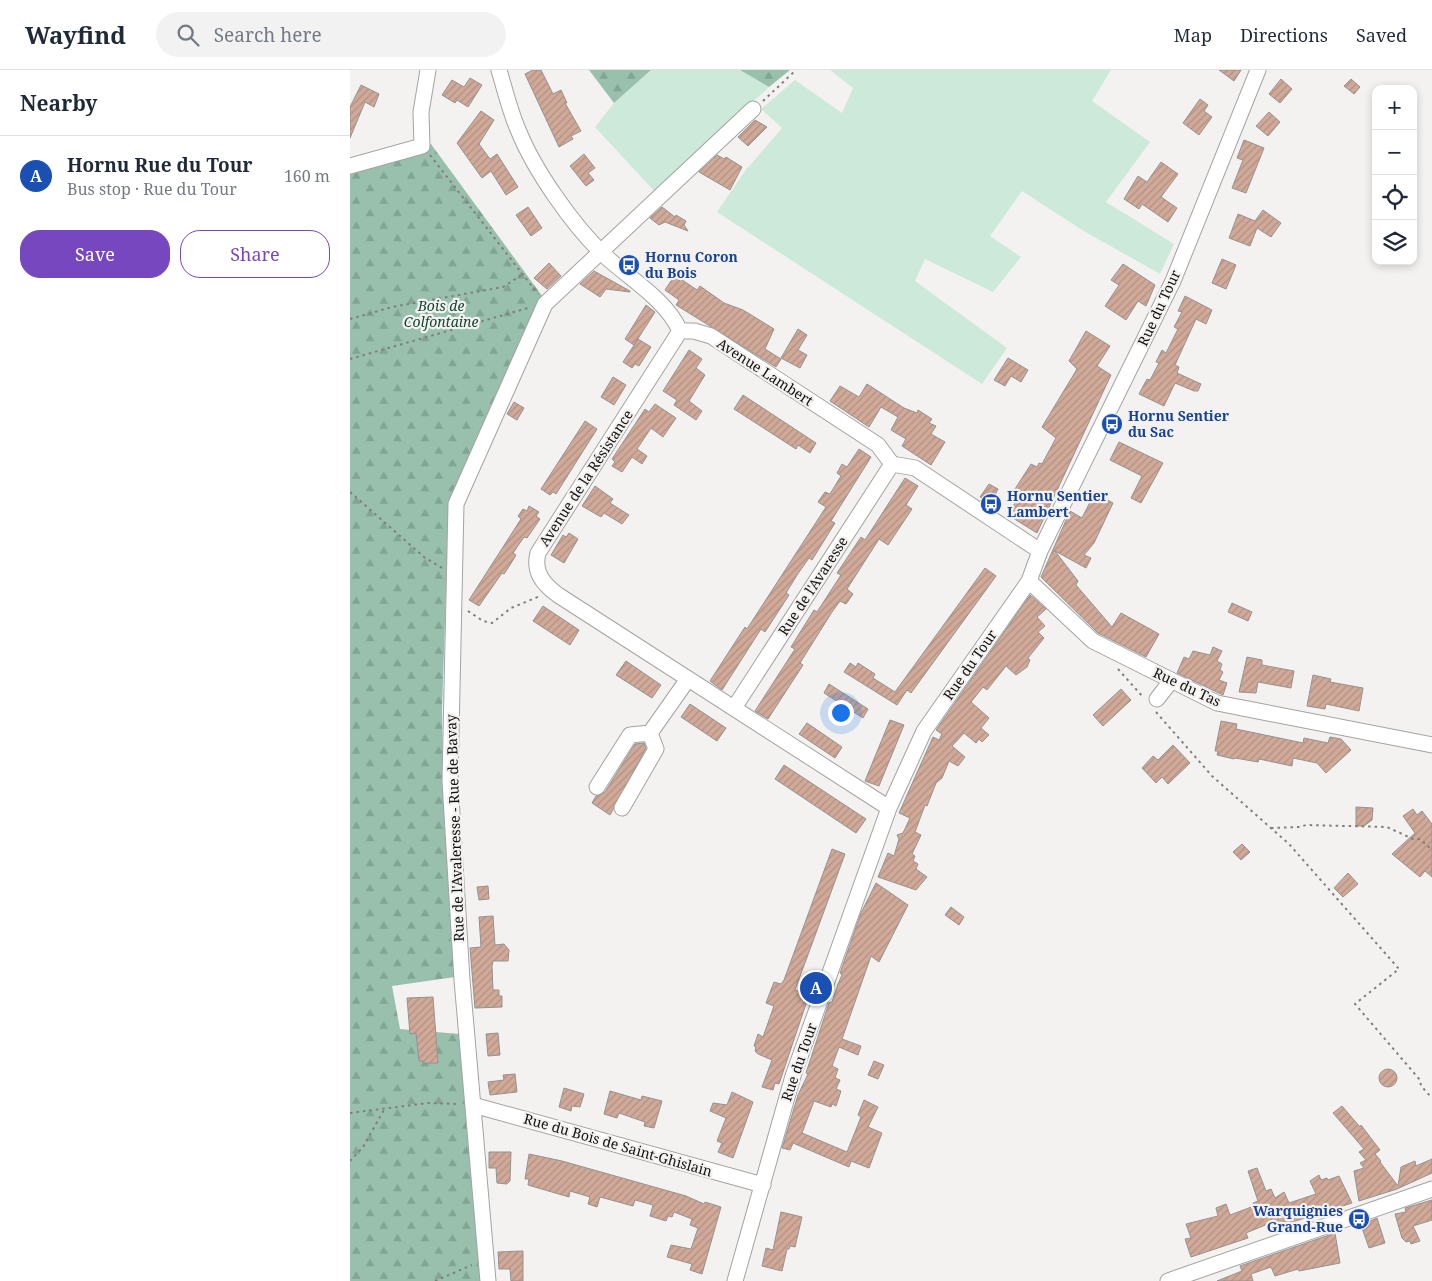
<!DOCTYPE html>
<meta charset="utf-8">
<style>
:root{--surface:#fff;--page:#f2f2f3;--text:#1f2937;--muted:#747a83;--line:#e0e1e3;--accent:#7647bf}
body{margin:0;font-family:"Noto Serif",serif;background:var(--page);color:var(--text)}
.controls{position:absolute;right:15px;top:15px;display:grid;overflow:hidden;border-radius:10px;box-shadow:0 2px 8px #0003}
.controls button{width:45px;height:45px;display:grid;place-items:center;padding:0;border:0;border-bottom:1px solid var(--line);background:var(--surface);color:var(--text);font:25px sans-serif}
.you{position:absolute;left:490px;top:642px;width:18px;height:18px;margin:-12px;border:4px solid #fff;border-radius:50%;background:#1a73e8;box-shadow:0 0 0 8px #1a73e833}
.badge{display:grid;place-items:center;width:32px;height:32px;border-radius:50%;background:var(--accent);color:#fff;font-size:16px;font-weight:700}
.pin{position:absolute;translate:-50% -50%;border:2px solid #fff;box-shadow:0 1px 5px #0006}
.list{margin:0;padding:0;list-style:none}
h2{display:flex;justify-content:space-between;align-items:center;height:65px;margin:0;padding:0 20px;font-size:21px}
h2 small{font-size:16px;font-weight:400;color:var(--muted)}
.list li{display:grid;grid-template-columns:32px 1fr auto;gap:15px;align-items:center;box-sizing:border-box;height:80px;padding:0 20px;border-top:1px solid var(--line)}
.list b{display:block;font-size:19px;white-space:nowrap}
.list p{margin:0;font-size:16px;white-space:nowrap;color:var(--muted)}
.list em{font-size:16px;font-style:normal;color:var(--muted)}
.actions{display:flex;gap:10px;padding:15px 20px}
.actions a{flex:1;padding:11px 0;border:1px solid var(--accent);border-radius:20px;text-align:center;font-size:18px;color:var(--accent)}
.actions .main{background:var(--accent);color:#fff}
.icon{flex:none;width:28px;height:28px;fill:none;stroke:currentColor;stroke-width:2;stroke-linecap:round;stroke-linejoin:round}
.map{position:relative;flex:none;width:1082px;height:1211px;overflow:hidden}
header{display:flex;align-items:center;gap:30px;box-sizing:border-box;height:70px;padding:0 25px;background:var(--surface);border-bottom:1px solid var(--line)}
header strong{font-size:24px}
nav{display:flex;gap:28px;margin-inline-start:auto;font-size:18px}
.search{width:350px;height:45px;background:var(--page);display:flex;align-items:center;gap:12px;box-sizing:border-box;padding:0 18px;border-radius:28px;color:var(--muted);font-size:19px}
main{display:flex}
aside{flex:1;background:var(--surface)}
.map>svg:first-child{display:block}
.green{fill:#cce9da}
.forest{fill:url(#forest-firs)}
.building{fill:url(#building-hatch);stroke:#959291}
.lines{fill:none;stroke-linecap:round;stroke-linejoin:round}
.minor-casing{stroke:#a4a3a0;stroke-width:17}
.path{stroke:#7f7e7d;stroke-width:2;stroke-dasharray:2.5 4;stroke-linecap:butt}
.minor{stroke:#fff;stroke-width:15}
.labels{text-anchor:middle;stroke-width:4.5;stroke-linejoin:round;paint-order:stroke}
.transit-label{font-size:14px;font-weight:bold;fill:#164399;stroke:#f4f2f0;text-anchor:start}
.park-label{font-size:14px;font-style:italic;fill:#124632;stroke:#f4f2f0}
.street-label{font-size:14px;fill:#111110;stroke:#f4f2f0}
</style>
<header>
<strong>Wayfind</strong>
<div class="search"><svg class="icon" aria-label="search" viewBox="0 0 24 24"><circle cx="10" cy="10" r="6"/><path d="M15 15l6 6"/></svg>Search here</div>
<nav><a>Map</a><a>Directions</a><a>Saved</a></nav>
</header>
<main>
<aside>
<h2>Nearby<small></small></h2>
<ul class="list">
<li><span class="badge" style="background:#1a4fb4">A</span><div><b>Hornu Rue du Tour</b><p>Bus stop · Rue du Tour</p></div><em>160 m</em></li>
</ul>
<div class="actions"><a class="main">Save</a><a>Share</a></div>
</aside>
<div class="map">
<svg width="1082" height="1211" viewBox="0 0 1082 1211">
<defs>
<pattern id="forest-firs" width="22" height="20" patternUnits="userSpaceOnUse" patternTransform="scale(1.25)"><rect width="22" height="20" fill="#98c0ac"/><path d="M5 1l3.5 6h-7zM16 11l3.5 6h-7z" fill="#82a493"/></pattern>
<pattern id="building-hatch" width="6" height="6" patternUnits="userSpaceOnUse" patternTransform="scale(1.25)"><rect width="6" height="6" fill="#d0a998"/><path d="M-1 1l2-2M0 6l6-6M5 7l2-2" fill="none" stroke="#b29082"/></pattern>
</defs>
<rect width="100%" height="100%" fill="#f4f2f0"/>
<path class="green" d="M301 0H390L419 17 305 122 245 57 264 33Z
M480 0H761L742 31 800 72 756 132 824 174 810 204 732 160 672 121 640 166 671 187 643 222 575 189 565 211 657 278 632 314 367 142 395 101 432 58 411 39 445 10 492 43 503 18Z"/>
<path class="forest" d="M239 0H301L264 33Z
M390 0H440L419 17Z
M81 74 198 234 99 434 92 640 93 709 105 907 42 916 50 959 110 964 131 1211H0V97Z"/>
<path class="building" d="M183 0H191L203 24 211 20 217 33H215L231 61 221 66 223 69 209 77 175 4Z
M869 0H891L884 11Z
M120 8 132 15 118 37 107 30 105 33 92 25 102 10 114 17Z
M931 9 942 19 930 33 919 24Z
M1001 9 1010 17 1004 24 994 16Z
M11 15 29 24 24 37 15 32 0 68V37Z
M850 29 858 35 854 41 862 47 849 65 833 53Z
M131 41 144 50 129 74 140 89 147 84 168 117 156 125 141 101 132 108 107 73Z
M919 42 930 52 918 66 906 56Z
M405 50 417 57 398 76 388 67Z
M894 70 914 78 896 123 882 118 893 90 887 88Z
M234 84 245 98 238 103 244 110 236 116 220 96Z
M367 85 374 89 376 87 392 97 380 120 349 102Z
M811 92 828 104 811 127 827 138 818 152 792 134 789 139 774 129 788 106 797 112Z
M178 137 192 158 181 166 166 145Z
M312 137 325 147 326 145 336 151 334 155 338 161 315 152 309 155 300 148Z
M913 140 931 153 921 167 907 158 900 176 879 168 888 144 905 151Z
M872 189 886 195 876 219 862 213Z
M199 193 211 206 197 219 184 208Z
M773 194 805 215 796 236 788 231 776 250 755 236 769 215 761 210Z
M244 201 280 221V222L256 219 250 227 230 214Z
M325 205 347 220 350 216 374 233 393 240 424 259 415 279 431 289 426 297 326 235 329 230 315 220Z
M835 226 862 240 856 254 846 249 825 295 829 297 827 303 851 314 848 321H844L825 313 814 336 789 324 797 309 800 310 809 293 806 292 812 280 816 283 828 259 824 257 832 242 828 241Z
M296 235 305 242 284 275 275 269Z
M448 259 457 265 448 280 457 285 450 298 431 288Z
M736 261 760 276 747 296 761 305 687 463 658 445 671 422 665 419 681 394 687 397 689 393 692 394 706 368 692 357 727 299 719 291Z
M288 269 301 277 289 296 285 294 282 298 273 292Z
M339 280 352 289 346 298 355 305 339 331 352 341 346 350 324 335 327 330 313 321Z
M658 288 678 300 671 312 661 306 655 316 644 310Z
M263 307 276 315 264 335 251 327Z
M517 314 554 338 567 343 568 340 582 349 579 353 586 356 581 364 595 372 581 395 552 376 556 369 541 360 548 347 531 337 519 357 480 331 490 316 509 327Z
M393 325 466 373 460 383 448 375 446 379 384 339Z
M164 332 174 338 167 350 157 344Z
M305 334 326 348 313 367 301 358 287 379 297 386 292 394 282 387 272 402 262 396 265 392 262 389 295 339 299 342Z
M235 351 247 359 206 424 203 422 200 425 191 419Z
M769 372 813 393 791 433 781 428 792 406 760 390Z
M509 379 521 387 481 451 485 453 462 490 459 488 447 505 436 523 439 525 415 562 411 559 372 620 360 611 395 557 397 559 476 437 468 432 475 422 480 424 491 406 487 403 492 394 497 397Z
M555 408 568 416 556 435 562 439 538 475 529 469 497 519 503 524 496 534 490 531 482 542 450 593 453 595 418 649 405 641 445 579 441 577 464 540 467 542 491 505 487 503 511 467 515 470Z
M639 414 648 419 641 433 630 427Z
M245 416 263 429 260 433 279 445 272 454 254 443 251 447 232 436Z
M739 420 763 433 744 473 734 485 741 488 736 498 705 481 728 511 726 515 762 557 771 543 809 564 796 587 748 563 691 507 720 441 732 448 740 432 735 429Z
M179 436 189 442 186 446 190 449 177 468 174 467 163 483 166 485 160 495 154 504 152 503 129 536 119 530 171 449 168 446 173 439 177 441Z
M219 463 228 469 214 493 201 485 213 465 216 467Z
M635 498 646 506 561 623 557 620 547 635 494 602 500 593 506 597 508 593 525 604 523 608 545 622Z
M680 525 696 539 687 547 695 556 688 562 694 568 678 588 680 590 677 597 666 605 656 596 637 620 633 617 621 632 639 648 631 658 639 665 632 672 629 669 626 673 614 663 602 676 615 687 608 696 599 691 592 708 586 713 577 736 575 735 565 762 571 765 562 784 565 786 563 791 568 794 566 799 577 807 566 820 528 807 538 783 544 786 549 769 547 765 553 763 560 748 549 743 583 667 589 670 592 664 586 660Z
M882 533 902 542 898 551 878 542Z
M193 536 229 560 220 575 183 551Z
M863 577 872 581 867 591 872 594 870 600 873 602 869 610 877 613 873 625 827 603 834 587 839 589 843 581 860 585Z
M897 587 912 590V595L944 601 941 618 908 612 906 623 889 622Z
M276 591 311 615 302 628 266 605Z
M963 605 981 609 980 612 1013 618 1009 641 976 634 975 639 957 636Z
M479 614 518 639 513 648 474 623Z
M771 619 781 630 753 656 743 645Z
M340 634 376 658 367 671 331 647Z
M540 650 554 655 529 716 515 711Z
M871 651 887 654 886 659 953 673 954 668 978 673 980 667 991 669 1001 680 976 703 967 693 943 688 942 696 909 689 908 692 885 688 884 689 867 685 868 681H865Z
M457 653 492 677 485 688 449 664Z
M294 673 296 678 260 745 242 733 246 726 255 722 285 674Z
M823 675 840 693 818 714 812 707 806 713 792 698 803 686 808 690Z
M434 695 516 749 506 763 425 709Z
M1006 737 1023 738 1022 750 1014 756H1006Z
M1063 739 1067 745 1072 741 1082 754V807L1075 801 1070 807 1042 784 1065 763 1053 746Z
M892 774 900 782 891 790 883 782Z
M482 779 495 784 445 920 459 925 429 1014 425 1013 423 1020 412 1017 422 990 408 984 405 981 406 977 404 976 408 964 413 967 424 936 416 933 424 912 431 914 434 910Z
M998 803 1008 814 993 827 984 818Z
M526 813 558 835 529 892 521 886 492 969 511 976 508 985 489 977 482 996 488 999 485 1008 490 1010 486 1019 491 1021 486 1036 482 1034 481 1037 464 1031 452 1063 497 1082 511 1047 508 1045 514 1030 528 1037 518 1057 532 1063 519 1098 501 1091 499 1097 443 1073 440 1080 432 1078 448 1025 458 1004 456 1003 479 933 482 932 488 914 492 905 490 903 511 843Z
M138 816 139 829 129 830 127 817Z
M601 837 614 847 609 855 595 845Z
M143 846 145 875 154 874 159 880 158 891H143L142 896 143 920H149V926H152V937L125 938 120 878 131 877 129 847Z
M83 927 88 993H73V991H69L66 963 60 964 57 928Z
M148 963 150 985 138 986 136 964Z
M524 991 534 995 528 1009 518 1005Z
M1029 1008a9 9 0 1 1 18 0a9 9 0 1 1-18 0Z
M165 1004 167 1022 140 1025 138 1012 154 1010 153 1005Z
M214 1018 234 1024 230 1037 222 1036 221 1041 209 1037Z
M260 1021 291 1030 292 1026 312 1031 304 1058 294 1056 295 1052 269 1043 267 1048 254 1044Z
M382 1022 403 1032 383 1088 368 1082 372 1073 367 1071 376 1048 360 1041 363 1033 377 1035Z
M992 1036 1010 1057 1011 1055 1030 1080 1025 1084 1031 1091 1030 1092 1048 1116 1051 1097 1065 1091 1066 1096 1082 1089V1103L1047 1119 1009 1131 1004 1101 1014 1098 1010 1093 1016 1090 1009 1082 1014 1079 983 1043Z
M139 1082H161L160 1111 157 1114 147 1113 146 1098H139Z
M179 1084 212 1091 336 1126 354 1134 355 1132 371 1137 352 1204 340 1200 342 1194 317 1187 321 1175 341 1179 348 1158 340 1155 342 1149 324 1142 322 1147 318 1146 316 1151 300 1146 303 1135 285 1130 283 1136 250 1127 247 1137 238 1134 240 1127 220 1121 219 1127 178 1115 179 1109H175Z
M907 1098 916 1121 921 1119 925 1128 934 1122 939 1133 966 1124 960 1111 969 1105 971 1110 977 1108 978 1110 989 1106 1002 1133 927 1157 925 1151 896 1163 898 1168 841 1187 835 1169 841 1168 836 1154 868 1146 866 1138 876 1134 880 1145 904 1136 903 1133 908 1131 898 1101Z
M1082 1130V1150L1063 1156 1070 1171 1061 1174 1060 1171 1056 1172 1052 1168 1045 1144 1056 1142 1055 1138Z
M431 1142 452 1147 445 1177 440 1176 439 1179H437L432 1201 412 1196 416 1178 423 1180Z
M1027 1148 1035 1173 1019 1178 1011 1155Z
M985 1163 990 1193 949 1201 948 1199 925 1206 921 1197 901 1204 903 1211H867L892 1201 890 1196Z
M173 1181V1211H161L160 1199H149L148 1182Z"/>
<g class="lines">
<g class="minor-casing">
<path id="minor" d="M149 0C155 20 160 42 169 62 185 101 222 154 253 184 278 208 316 229 330 261H344L361 266 528 375 542 394 565 398 690 481
M0 96 72 76 71 42 78 0
M330 261 188 483C183 502 193 514 208 525L539 738
M679 511 743 571 867 633 1082 675
M807 629 821 611
M384 638 542 394
M247 717 280 665 300 663
M272 738 306 679 300 663 338 609
M123 1035 413 1115
M138 1211 112 910 100 711 106 434 195 234 403 39
M385 1211 443 1006 539 738 574 661 679 511 690 481 823 211 908 0
M818 1211 1082 1119"/>
</g>
<path class="path" d="M413 31 446 0
M80 85 188 224
M0 249 42 237 153 217 173 204
M0 289 178 238
M0 422 74 487 92 498
M118 541 133 551 142 553 161 538 190 526
M768 599 793 627
M806 642 862 706 939 774 1049 899 1005 934 1070 1010 1071 1016 1082 1028
M921 758 950 757 956 755 1037 757 1063 769H1070L1082 780
M0 1043 78 1033 109 1034
M0 1091 13 1077 35 1038
M85 1211 122 1195"/>
<use href="#minor" class="minor"/>
</g>
<defs>
<g id="bus-disc" transform="scale(1.125)"><circle r="9.5" fill="#1a4fb4" stroke="#f4f2f0"/><path d="M-5-6H5V4H4V6H2V4H-2V6H-4V4H-5ZM-3.5-4V0h7V-4ZM-3.5 1.2v1.5H-2V1.2ZM2 1.2v1.5H3.5V1.2Z" fill="#fff"/></g>
</defs>
<g fill-rule="evenodd">
<use href="#bus-disc" x="279" y="195"/>
<use href="#bus-disc" x="762" y="354"/>
<use href="#bus-disc" x="641" y="434"/>
<use href="#bus-disc" x="1009" y="1149"/>
</g>
<g class="labels">
<g class="transit-label">
<text x="295" y="192">Hornu Coron<tspan x="295" dy="16">du Bois</tspan></text>
<text x="778" y="351">Hornu Sentier<tspan x="778" dy="16">du Sac</tspan></text>
<text x="657" y="431">Hornu Sentier<tspan x="657" dy="16">Lambert</tspan></text>
<text x="993" y="1146" text-anchor="end">Warquignies<tspan x="993" dy="16">Grand-Rue</tspan></text>
</g>
<g class="park-label">
<text x="91" y="241">Bois de<tspan x="91" dy="16">Colfontaine</tspan></text>
</g>
<g class="street-label">
<text transform="translate(809 238) rotate(-65)" y="5">Rue du Tour</text>
<text transform="translate(415 302) rotate(33)" y="5">Avenue Lambert</text>
<text transform="translate(236 408) rotate(-57)" y="5">Avenue de la Résistance</text>
<text transform="translate(463 516) rotate(-57)" y="5">Rue de l'Avaresse</text>
<text transform="translate(620 595) rotate(-55)" y="5">Rue du Tour</text>
<text transform="translate(837 617) rotate(25)" y="5">Rue du Tas</text>
<text transform="translate(105 758) rotate(-92)" y="5">Rue de l'Avaleresse - Rue de Bavay</text>
<text transform="translate(449 992) rotate(-71)" y="5">Rue du Tour</text>
<text transform="translate(268 1075) rotate(16)" y="5">Rue du Bois de Saint-Ghislain</text>
</g>
</g>
</svg>
<div class="controls">
<button>+</button>
<button>−</button>
<button><svg class="icon" aria-label="locate" viewBox="0 0 24 24"><circle cx="12" cy="12" r="6"/><path d="M12 2v4M12 18v4M2 12h4M18 12h4"/></svg></button>
<button><svg class="icon" aria-label="layers" viewBox="0 0 24 24"><path d="M12 4l9 5-9 5-9-5zM3 14l9 5 9-5"/></svg></button>
</div>
<div class="you"></div>
<div class="pin badge" style="left:466px;top:918px;background:#1a4fb4">A</div>
</div>
</main>
